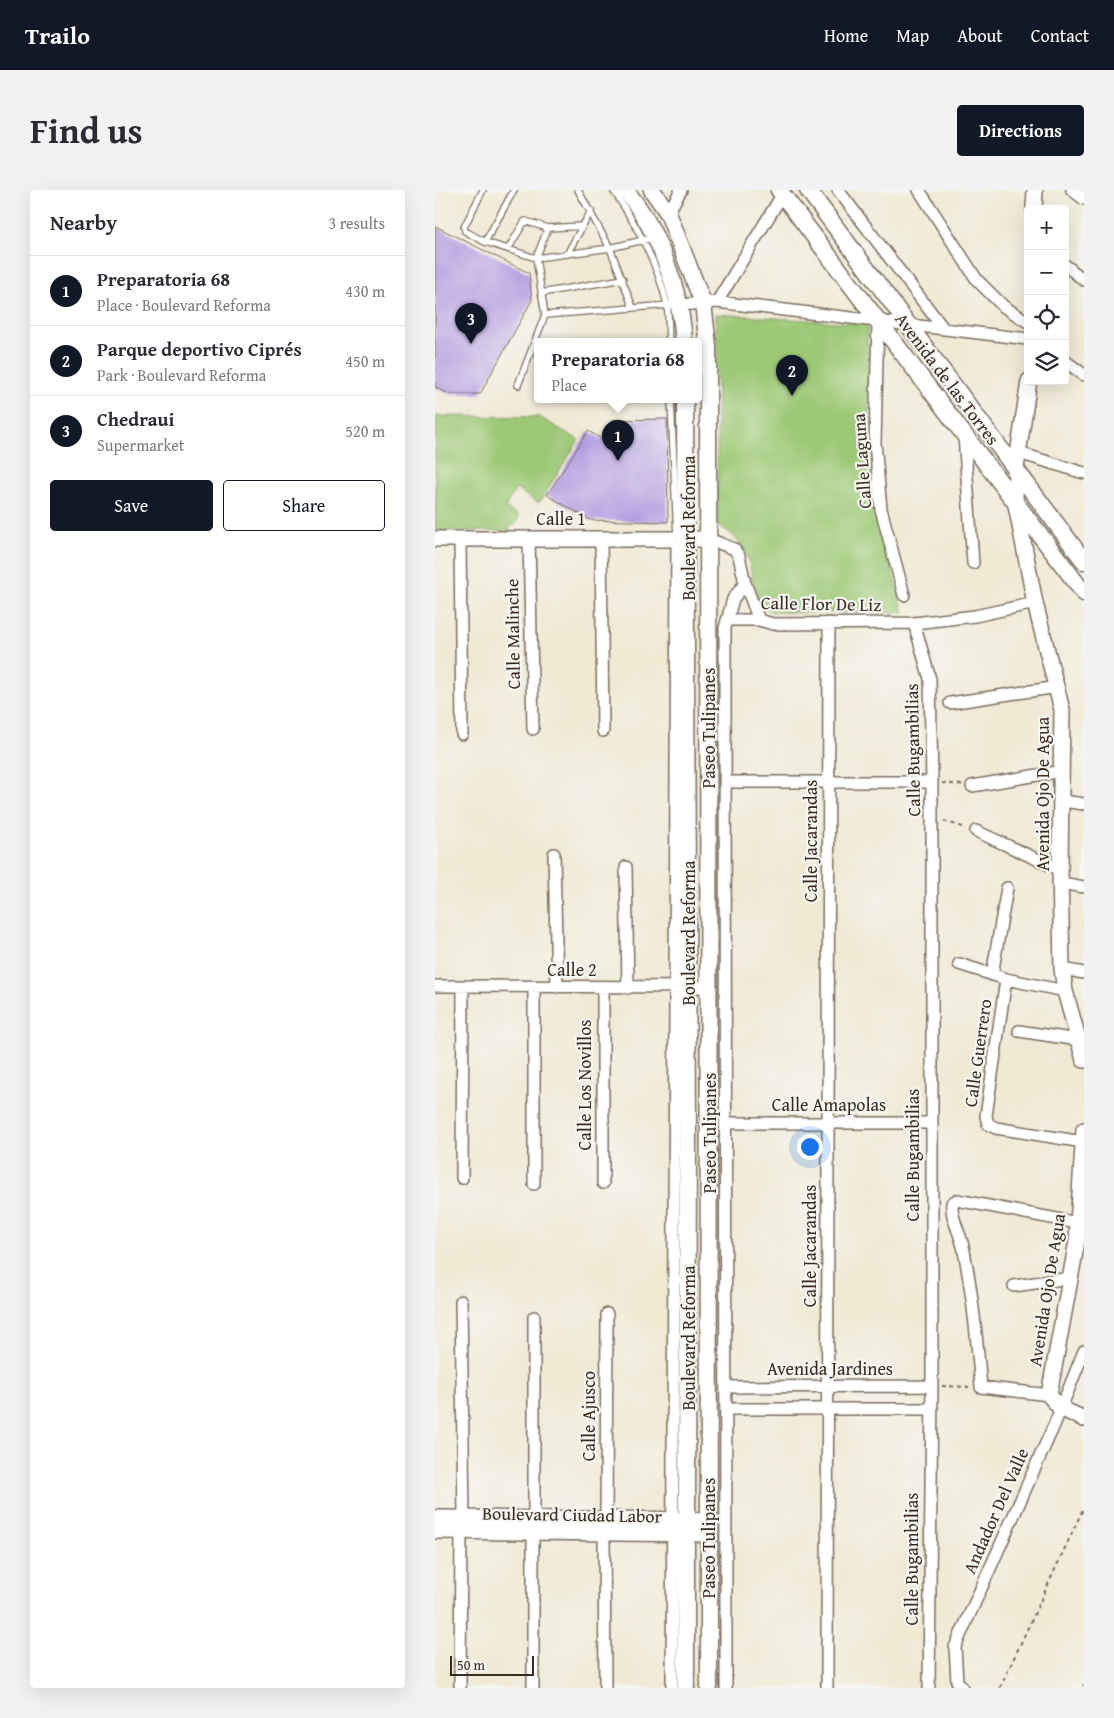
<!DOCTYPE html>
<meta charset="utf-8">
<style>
:root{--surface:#fff;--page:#f2f2f3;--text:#2b2b33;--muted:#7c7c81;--line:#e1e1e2;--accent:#111827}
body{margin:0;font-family:"Gentium Book Plus",serif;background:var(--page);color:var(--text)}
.controls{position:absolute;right:15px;top:15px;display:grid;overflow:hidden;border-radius:5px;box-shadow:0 5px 20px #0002}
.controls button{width:45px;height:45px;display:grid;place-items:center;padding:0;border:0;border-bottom:1px solid var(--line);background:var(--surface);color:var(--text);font:25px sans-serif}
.scale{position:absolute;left:15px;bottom:12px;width:84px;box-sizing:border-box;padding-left:5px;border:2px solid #3b2a1e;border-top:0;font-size:14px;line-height:18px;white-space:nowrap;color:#3b2a1e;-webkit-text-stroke:4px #f6f6f2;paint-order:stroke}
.you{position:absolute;left:374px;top:956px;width:18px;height:18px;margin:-12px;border:4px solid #fff;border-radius:50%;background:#1a73e8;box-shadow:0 0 0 8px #1a73e833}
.badge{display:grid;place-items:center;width:32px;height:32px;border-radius:50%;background:var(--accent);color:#fff;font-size:16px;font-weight:700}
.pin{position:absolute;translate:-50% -41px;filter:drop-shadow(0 1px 2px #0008)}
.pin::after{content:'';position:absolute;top:26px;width:18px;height:15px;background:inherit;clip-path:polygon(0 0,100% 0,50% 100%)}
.popup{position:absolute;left:99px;top:148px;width:168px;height:65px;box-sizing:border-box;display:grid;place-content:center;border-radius:5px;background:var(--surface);filter:drop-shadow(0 1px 4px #0005);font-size:16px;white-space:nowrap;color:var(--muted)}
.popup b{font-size:19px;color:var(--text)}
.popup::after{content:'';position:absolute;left:50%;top:100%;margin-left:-10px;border:10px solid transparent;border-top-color:var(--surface)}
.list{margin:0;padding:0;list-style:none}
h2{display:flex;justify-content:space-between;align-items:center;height:65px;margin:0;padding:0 20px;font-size:21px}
h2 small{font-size:16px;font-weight:400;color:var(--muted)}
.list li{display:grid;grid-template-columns:32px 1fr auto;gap:15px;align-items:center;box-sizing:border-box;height:70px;padding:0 20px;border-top:1px solid var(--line)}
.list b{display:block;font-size:19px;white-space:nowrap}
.list p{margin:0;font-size:16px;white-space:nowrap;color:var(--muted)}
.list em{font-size:16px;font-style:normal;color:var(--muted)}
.actions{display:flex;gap:10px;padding:15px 20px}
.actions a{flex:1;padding:11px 0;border:1px solid var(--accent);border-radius:5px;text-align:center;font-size:18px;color:var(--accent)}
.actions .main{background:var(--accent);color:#fff}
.icon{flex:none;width:28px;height:28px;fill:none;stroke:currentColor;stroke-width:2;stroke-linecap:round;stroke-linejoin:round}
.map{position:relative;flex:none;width:649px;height:1498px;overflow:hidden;border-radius:5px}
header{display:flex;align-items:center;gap:30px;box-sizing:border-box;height:70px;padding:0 25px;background:var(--accent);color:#fff}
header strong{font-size:24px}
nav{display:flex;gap:28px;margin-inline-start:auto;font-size:18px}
.intro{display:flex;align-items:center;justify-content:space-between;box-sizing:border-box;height:120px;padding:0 30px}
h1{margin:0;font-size:35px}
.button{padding:12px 22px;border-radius:5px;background:var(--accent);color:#fff;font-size:18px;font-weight:700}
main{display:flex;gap:30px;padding:0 30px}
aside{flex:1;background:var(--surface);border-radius:5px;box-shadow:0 5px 20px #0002}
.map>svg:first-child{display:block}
.green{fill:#9dc976;stroke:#6c7a4a}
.building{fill:#b29ae0}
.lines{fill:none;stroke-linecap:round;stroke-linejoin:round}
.service-casing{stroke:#7a6d5e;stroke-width:8}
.minor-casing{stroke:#7a6d5e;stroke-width:14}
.tertiary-casing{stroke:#7a6d5e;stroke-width:18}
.secondary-casing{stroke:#7a6d5e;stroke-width:19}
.path{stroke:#7a6d5e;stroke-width:2;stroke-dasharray:4 4;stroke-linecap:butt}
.service{stroke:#fff;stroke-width:5.5}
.minor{stroke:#fff;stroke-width:11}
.tertiary{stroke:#fff;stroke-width:15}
.secondary{stroke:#fff;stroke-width:16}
.labels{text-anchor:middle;stroke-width:4.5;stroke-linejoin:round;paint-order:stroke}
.street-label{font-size:18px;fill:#3b2a1e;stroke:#f6f6f2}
</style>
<header>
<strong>Trailo</strong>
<nav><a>Home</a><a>Map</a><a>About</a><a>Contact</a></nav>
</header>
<div class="intro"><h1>Find us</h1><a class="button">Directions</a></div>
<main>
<aside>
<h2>Nearby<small>3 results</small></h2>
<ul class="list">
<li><span class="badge">1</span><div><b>Preparatoria 68</b><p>Place · Boulevard Reforma</p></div><em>430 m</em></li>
<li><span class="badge">2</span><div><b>Parque deportivo Ciprés</b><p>Park · Boulevard Reforma</p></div><em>450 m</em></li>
<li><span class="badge">3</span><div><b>Chedraui</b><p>Supermarket</p></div><em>520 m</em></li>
</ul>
<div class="actions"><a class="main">Save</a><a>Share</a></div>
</aside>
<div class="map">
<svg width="649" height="1498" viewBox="0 0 649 1498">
<rect width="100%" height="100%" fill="#f6f6f2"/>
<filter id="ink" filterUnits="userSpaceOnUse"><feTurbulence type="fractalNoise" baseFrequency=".02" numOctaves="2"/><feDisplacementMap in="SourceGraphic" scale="10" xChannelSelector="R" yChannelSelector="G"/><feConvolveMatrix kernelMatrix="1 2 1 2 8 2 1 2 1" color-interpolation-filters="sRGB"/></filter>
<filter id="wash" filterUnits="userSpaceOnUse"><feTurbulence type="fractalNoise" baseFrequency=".0096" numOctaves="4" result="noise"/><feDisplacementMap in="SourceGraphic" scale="20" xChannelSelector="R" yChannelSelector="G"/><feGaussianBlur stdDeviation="1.12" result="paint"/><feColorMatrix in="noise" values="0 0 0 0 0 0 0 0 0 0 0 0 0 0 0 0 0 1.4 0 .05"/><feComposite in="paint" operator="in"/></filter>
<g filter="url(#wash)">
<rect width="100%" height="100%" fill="#f0e9d4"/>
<path class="green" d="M281 124 432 134 435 279 442 329 469 423 337 422C310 406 322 381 309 359 303 348 293 341 283 335Z
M0 226 104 227 144 250 104 313 81 299 70 317 84 326 80 335H75V341H0Z"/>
<g id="blocks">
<path class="building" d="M0 36 94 83 97 110 45 204H14L0 197Z
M232 229 233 332 155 330 112 305 153 241 167 249 177 230Z"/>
</g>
</g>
<g filter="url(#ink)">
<use href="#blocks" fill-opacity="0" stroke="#7a6d5e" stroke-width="1"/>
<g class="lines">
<g class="service-casing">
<path id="service" d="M48 0 29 37 30 41 50 52 101 68 175 58 217 48
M143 0 175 58 198 118
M178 0C202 35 222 72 232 114 234 126 233 140 234 152
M113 38 147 36
M50 52 79 0
M73 59 90 31 113 38 101 68 110 125 83 195
M132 64 156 21
M106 103 188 89
M110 125 235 115
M236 210 242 347"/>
</g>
<g class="minor-casing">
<path id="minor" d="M403 0 508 138
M484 0 542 90 568 116 593 132
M637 0 649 9
M233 23 246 0
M630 75 649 90
M282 112 347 5
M244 115 282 112 593 149
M443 131 440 253 446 319 469 405
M630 171 649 185
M529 245 538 373
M584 263 649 283
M166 347 168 541
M94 348 98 539
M25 349 27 544
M274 349 299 359 304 366 310 393 324 430
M292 430H324L338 434 479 433 540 426 600 413
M479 433 495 489 497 592V1196L494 1498
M515 513 623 497
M292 592H497
M537 596 627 581
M627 611 649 614
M541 641 625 680
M119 664 122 797
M191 677 193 798
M626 693 649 697
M524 774 571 789 630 801
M627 779 649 783
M557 785 572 698
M571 789 551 926 553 934 561 938 648 952
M0 796 274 797
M99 797V994
M168 798V993
M584 841 643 850
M292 933H495
M27 988 28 797
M579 1096 635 1088
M26 1111 29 1328
M292 1197 497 1196
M614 1205 546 1197C542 1152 538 1106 529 1061 527 1046 515 1028 517 1013L522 1010 643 1033
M292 1219H496
M99 1328V1127
M171 1329 172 1124
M98 1343V1498
M169 1344 170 1498
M25 1498 26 1342
M237 1498 242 347
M291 1498 290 438 298 409 310 393
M392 1498 394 433
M527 1498 522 1491 520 1457 620 1233 649 1161"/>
</g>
<g class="tertiary-casing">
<path id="tertiary" d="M599 19 600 0
M594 191 581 278 580 310 600 413 627 520 625 680 627 779 630 801 649 870
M0 349H274
M649 940 642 1051 614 1205 625 1218 649 1229
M0 1328 274 1330
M0 1341 274 1344"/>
</g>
<g class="secondary-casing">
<path id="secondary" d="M190 0C223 38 246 103 249 152
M217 0 233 23 268 113 273 156 274 1498
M344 0 649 403
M373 0 649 371
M250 210 253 949 252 1331
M251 1345V1498"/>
</g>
<path class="path" d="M507 593 527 595
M509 631 531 638
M507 1196 534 1197
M565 1498 649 1317
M648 1498 649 1494"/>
<use href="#service" class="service"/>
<use href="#minor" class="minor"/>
<use href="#tertiary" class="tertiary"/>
<use href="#secondary" class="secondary"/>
</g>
</g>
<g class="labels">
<g class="street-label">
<text transform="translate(512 189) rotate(53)" y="6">Avenida de las Torres</text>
<text transform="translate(427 271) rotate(-94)" y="6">Calle Laguna</text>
<text x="126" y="335">Calle 1</text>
<text transform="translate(254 338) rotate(-90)" y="6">Boulevard Reforma</text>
<text transform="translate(386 414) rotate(1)" y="6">Calle Flor De Liz</text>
<text transform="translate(78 444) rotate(-91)" y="6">Calle Malinche</text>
<text transform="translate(274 538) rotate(-90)" y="6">Paseo Tulipanes</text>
<text transform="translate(478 560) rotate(-91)" y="6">Calle Bugambilias</text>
<text transform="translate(608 604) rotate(-90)" y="6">Avenida Ojo De Agua</text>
<text transform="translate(376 651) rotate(-90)" y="6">Calle Jacarandas</text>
<text transform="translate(254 743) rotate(-90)" y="6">Boulevard Reforma</text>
<text x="137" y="786">Calle 2</text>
<text transform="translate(543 863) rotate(-82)" y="6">Calle Guerrero</text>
<text transform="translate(150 895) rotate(-90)" y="6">Calle Los Novillos</text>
<text x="394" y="921">Calle Amapolas</text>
<text transform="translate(275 943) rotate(-90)" y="6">Paseo Tulipanes</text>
<text transform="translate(478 965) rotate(-90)" y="6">Calle Bugambilias</text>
<text transform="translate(375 1056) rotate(-90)" y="6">Calle Jacarandas</text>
<text transform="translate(612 1100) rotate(-81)" y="6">Avenida Ojo De Agua</text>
<text transform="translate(254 1148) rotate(-90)" y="6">Boulevard Reforma</text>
<text x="395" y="1185">Avenida Jardines</text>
<text transform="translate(154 1226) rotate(-90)" y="6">Calle Ajusco</text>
<text transform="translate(561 1321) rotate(-66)" y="6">Andador Del Valle</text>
<text transform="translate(137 1325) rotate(1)" y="6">Boulevard Ciudad Labor</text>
<text transform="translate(274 1348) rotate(-90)" y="6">Paseo Tulipanes</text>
<text transform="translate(477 1369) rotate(-90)" y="6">Calle Bugambilias</text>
</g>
</g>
</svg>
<div class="controls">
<button>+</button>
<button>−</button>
<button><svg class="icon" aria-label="locate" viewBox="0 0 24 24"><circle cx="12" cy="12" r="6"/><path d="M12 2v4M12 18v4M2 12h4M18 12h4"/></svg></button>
<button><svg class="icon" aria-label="layers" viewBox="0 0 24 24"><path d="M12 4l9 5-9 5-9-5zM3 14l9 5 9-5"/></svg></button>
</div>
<div class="scale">50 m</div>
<div class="you"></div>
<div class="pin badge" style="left:183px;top:271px">1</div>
<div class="popup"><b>Preparatoria 68</b>Place</div>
<div class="pin badge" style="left:357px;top:206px">2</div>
<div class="pin badge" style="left:36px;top:154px">3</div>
</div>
</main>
